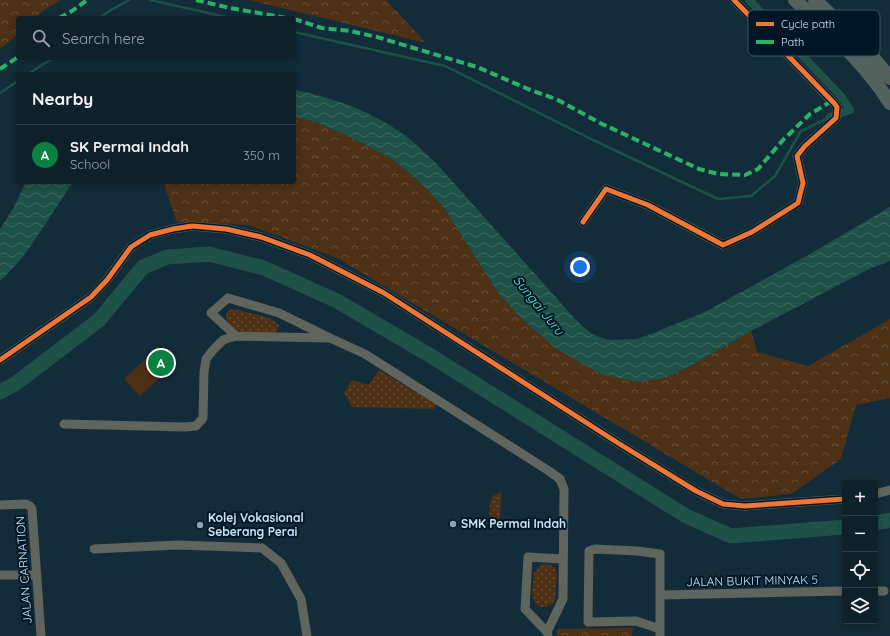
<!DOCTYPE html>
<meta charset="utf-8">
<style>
:root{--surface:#0e212b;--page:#1c2e37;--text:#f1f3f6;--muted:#9ba3a9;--line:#2e3e47;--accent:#0b8043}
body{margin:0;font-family:Quicksand,sans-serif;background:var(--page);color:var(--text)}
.controls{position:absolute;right:12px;bottom:12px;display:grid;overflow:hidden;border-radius:4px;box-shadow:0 2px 6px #0003}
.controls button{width:36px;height:36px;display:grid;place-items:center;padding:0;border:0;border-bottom:1px solid var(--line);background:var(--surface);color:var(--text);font:20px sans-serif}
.you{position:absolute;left:580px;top:267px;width:14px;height:14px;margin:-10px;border:3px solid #fff;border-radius:50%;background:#1a73e8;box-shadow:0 0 0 6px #1a73e833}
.badge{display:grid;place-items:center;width:26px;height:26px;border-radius:50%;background:var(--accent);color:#fff;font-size:13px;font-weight:700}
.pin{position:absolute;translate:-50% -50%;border:2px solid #fff;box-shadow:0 1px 4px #0006}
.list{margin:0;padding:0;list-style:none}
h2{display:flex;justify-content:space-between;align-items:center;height:52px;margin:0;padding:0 16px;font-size:17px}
h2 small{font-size:13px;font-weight:400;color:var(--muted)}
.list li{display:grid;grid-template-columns:26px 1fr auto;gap:12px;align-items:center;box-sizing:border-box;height:60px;padding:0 16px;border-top:1px solid var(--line)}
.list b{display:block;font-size:15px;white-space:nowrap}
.list p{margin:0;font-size:13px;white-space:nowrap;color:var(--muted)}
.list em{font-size:13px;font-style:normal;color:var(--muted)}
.icon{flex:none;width:22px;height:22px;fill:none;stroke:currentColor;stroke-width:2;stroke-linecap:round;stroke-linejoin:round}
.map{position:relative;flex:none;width:890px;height:636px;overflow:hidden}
.search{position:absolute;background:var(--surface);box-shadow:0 2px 6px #0003;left:16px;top:16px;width:280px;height:44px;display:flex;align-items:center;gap:10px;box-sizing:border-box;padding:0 14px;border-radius:4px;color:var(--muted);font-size:15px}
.panel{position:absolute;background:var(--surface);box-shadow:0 2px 6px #0003;left:16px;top:72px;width:280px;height:112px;border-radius:4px}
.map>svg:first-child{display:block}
.grass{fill:url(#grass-dots)}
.forest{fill:url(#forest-crowns)}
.park{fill:#4e3015}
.water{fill:url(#water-waves)}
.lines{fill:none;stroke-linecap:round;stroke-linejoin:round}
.stream{stroke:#1e5148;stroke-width:2.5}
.canal{stroke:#1e5148;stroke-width:8}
.river{stroke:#1e5148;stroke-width:15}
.minor{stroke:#5f655d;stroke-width:9}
.highway{stroke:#54625e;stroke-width:14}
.quiet{stroke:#2db169;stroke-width:4;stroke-dasharray:8 4;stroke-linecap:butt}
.cycleway-casing{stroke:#011726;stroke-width:8}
.cycleway{stroke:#f07635;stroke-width:5}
.poi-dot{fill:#89a5b7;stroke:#011726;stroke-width:1.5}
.labels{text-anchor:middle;stroke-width:4;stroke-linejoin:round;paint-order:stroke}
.poi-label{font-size:12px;font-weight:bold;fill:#c8e6fb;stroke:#011726;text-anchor:start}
.street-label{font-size:12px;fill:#c8e6fb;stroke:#011726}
.water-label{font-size:13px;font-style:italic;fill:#5decd1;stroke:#011726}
.key{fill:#011726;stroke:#3d5566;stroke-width:1}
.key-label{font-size:11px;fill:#c8e6fb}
</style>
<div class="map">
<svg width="890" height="636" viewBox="0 0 890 636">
<defs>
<pattern id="grass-dots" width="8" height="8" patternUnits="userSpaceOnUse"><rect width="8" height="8" fill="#4e3015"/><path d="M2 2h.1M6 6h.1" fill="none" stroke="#664e38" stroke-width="1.8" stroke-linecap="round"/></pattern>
<pattern id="forest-crowns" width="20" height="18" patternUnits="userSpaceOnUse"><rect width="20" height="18" fill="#4e3015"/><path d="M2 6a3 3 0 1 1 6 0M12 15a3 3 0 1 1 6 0" fill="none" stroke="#664e38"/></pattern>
<pattern id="water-waves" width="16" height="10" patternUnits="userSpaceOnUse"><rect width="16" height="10" fill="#1e5148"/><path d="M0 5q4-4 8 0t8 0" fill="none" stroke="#3d6a63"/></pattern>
</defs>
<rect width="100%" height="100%" fill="#132c39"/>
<path class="grass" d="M233 309 270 318 279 325C278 330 277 333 272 334L236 331 226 320V314L229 310Z
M379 370 436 404 434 409 352 407 344 393 352 380 368 385Z
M501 492 500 529C487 527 490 515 490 505H489L493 496Z
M546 564 554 567 557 573 555 600 553 603 546 607H539L534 601 532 593 534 573 540 566Z"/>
<path class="forest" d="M0 0H61L44 10 35 18H18V34L0 49Z
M249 0H386L426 43Z
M294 116 315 122 346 135 392 159 422 184 445 209 484 271 500 295 522 319 554 347 664 378 685 369 751 331 757 352 808 366 890 319V398L856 405 841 459 791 494 741 499 337 258 249 225 177 222 163 182H294Z
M633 628 632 636H557V629Z"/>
<path class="park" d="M158 347 174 364 140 396 124 379Z"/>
<path class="water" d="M294 90C336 98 377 113 411 140 419 147 427 155 436 163L577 321 592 334 608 340 637 339 654 333 707 311 810 254 890 207V261L871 268 751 331 685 369 664 378 638 382 600 374 554 347 522 319 500 295 484 271 445 209 422 184 392 159 346 135 315 122 294 116Z
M26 182H73C52 212 28 257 0 281V229L14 207Z"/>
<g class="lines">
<path class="stream" d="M150 0 231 18
M100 18 106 13 129 0
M294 32 445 66 591 139 718 199 751 196 775 176 801 131 830 117
M28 74 53 58
M0 93 18 81"/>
<path class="canal" d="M749 0 841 96 850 110 830 117"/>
<path class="river" d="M0 392 15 384 99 320 143 267 167 257 209 254 264 268 337 301 431 356 686 516 731 536 845 527
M875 523 890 520"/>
<path class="minor" d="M583 222 606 189 648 205 723 245 752 232 798 203 803 183 797 156 805 146 836 118 837 107 834 103 734 0
M330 338 236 336 211 313 228 298 279 313 330 338 365 354 549 471 560 479 564 489 563 599 547 632 548 636
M0 360 91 297 107 280 131 247 150 235 173 229 192 226 226 229 261 237 310 255 384 293 618 443 696 491 723 504 745 506 845 499
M64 424 185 427 196 426 203 418 204 372 206 359 213 350 223 340 236 336
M875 494 890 490
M0 505 26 504 30 506 32 509 41 636
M94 549 178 545 262 548 281 563 301 599 307 636
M0 575H37
M875 591H884
M660 595 845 591
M660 629 636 621 588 622 589 551 595 549 637 551 660 554V636
M547 632 525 609 528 557 562 559"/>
<path class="highway" d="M795 0C829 32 865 63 890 103
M815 0 864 47 890 78"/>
<path class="quiet" d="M196 0 230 8 287 18
M59 18 72 11 87 0
M294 19 322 28 350 31 377 37 477 67 528 89 558 100 600 123 699 169 718 174 745 175 758 169 783 140 810 114 832 101
M0 69 18 57"/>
<g class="cycleway-casing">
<path id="cycleway" d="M583 222 606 189 648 205 723 245 752 232 798 203 803 183 797 156 805 146 836 118 837 107 834 103 734 0
M0 360 91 297 107 280 131 247 150 235 173 229 192 226 226 229 261 237 310 255 384 293 618 443 696 491 723 504 745 506 845 499"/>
</g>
<use href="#cycleway" class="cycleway"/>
</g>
<g class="poi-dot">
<circle cx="453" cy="524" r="4"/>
<circle cx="200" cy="525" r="4"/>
</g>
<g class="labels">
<g class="poi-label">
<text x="208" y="522">Kolej Vokasional<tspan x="208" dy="14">Seberang Perai</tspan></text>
<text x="461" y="528">SMK Permai Indah</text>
</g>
<g class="street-label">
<text transform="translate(24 570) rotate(-94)" y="4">JALAN CARNATION</text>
<text transform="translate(752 581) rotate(-1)" y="4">JALAN BUKIT MINYAK 5</text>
</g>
<g class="water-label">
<text transform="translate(539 305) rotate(51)" y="5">Sungai Juru</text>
</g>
</g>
<rect x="748" y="10" width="132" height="46" rx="6" class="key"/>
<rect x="756" y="22" width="18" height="4" fill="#f07635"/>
<rect x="756" y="40" width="18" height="4" fill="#2db169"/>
<g class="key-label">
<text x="781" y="28">Cycle path</text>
<text x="781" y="46">Path</text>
</g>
</svg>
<div class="controls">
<button>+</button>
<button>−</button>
<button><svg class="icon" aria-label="locate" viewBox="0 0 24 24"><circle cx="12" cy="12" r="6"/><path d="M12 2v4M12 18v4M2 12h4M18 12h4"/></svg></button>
<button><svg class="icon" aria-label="layers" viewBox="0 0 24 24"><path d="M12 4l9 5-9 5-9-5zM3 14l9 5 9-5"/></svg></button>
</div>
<div class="you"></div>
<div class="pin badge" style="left:161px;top:363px">A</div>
<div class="search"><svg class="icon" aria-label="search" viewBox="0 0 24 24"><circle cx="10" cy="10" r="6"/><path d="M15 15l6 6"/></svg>Search here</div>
<section class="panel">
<h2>Nearby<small></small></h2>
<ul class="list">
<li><span class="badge">A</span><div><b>SK Permai Indah</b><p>School</p></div><em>350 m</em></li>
</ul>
</section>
</div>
